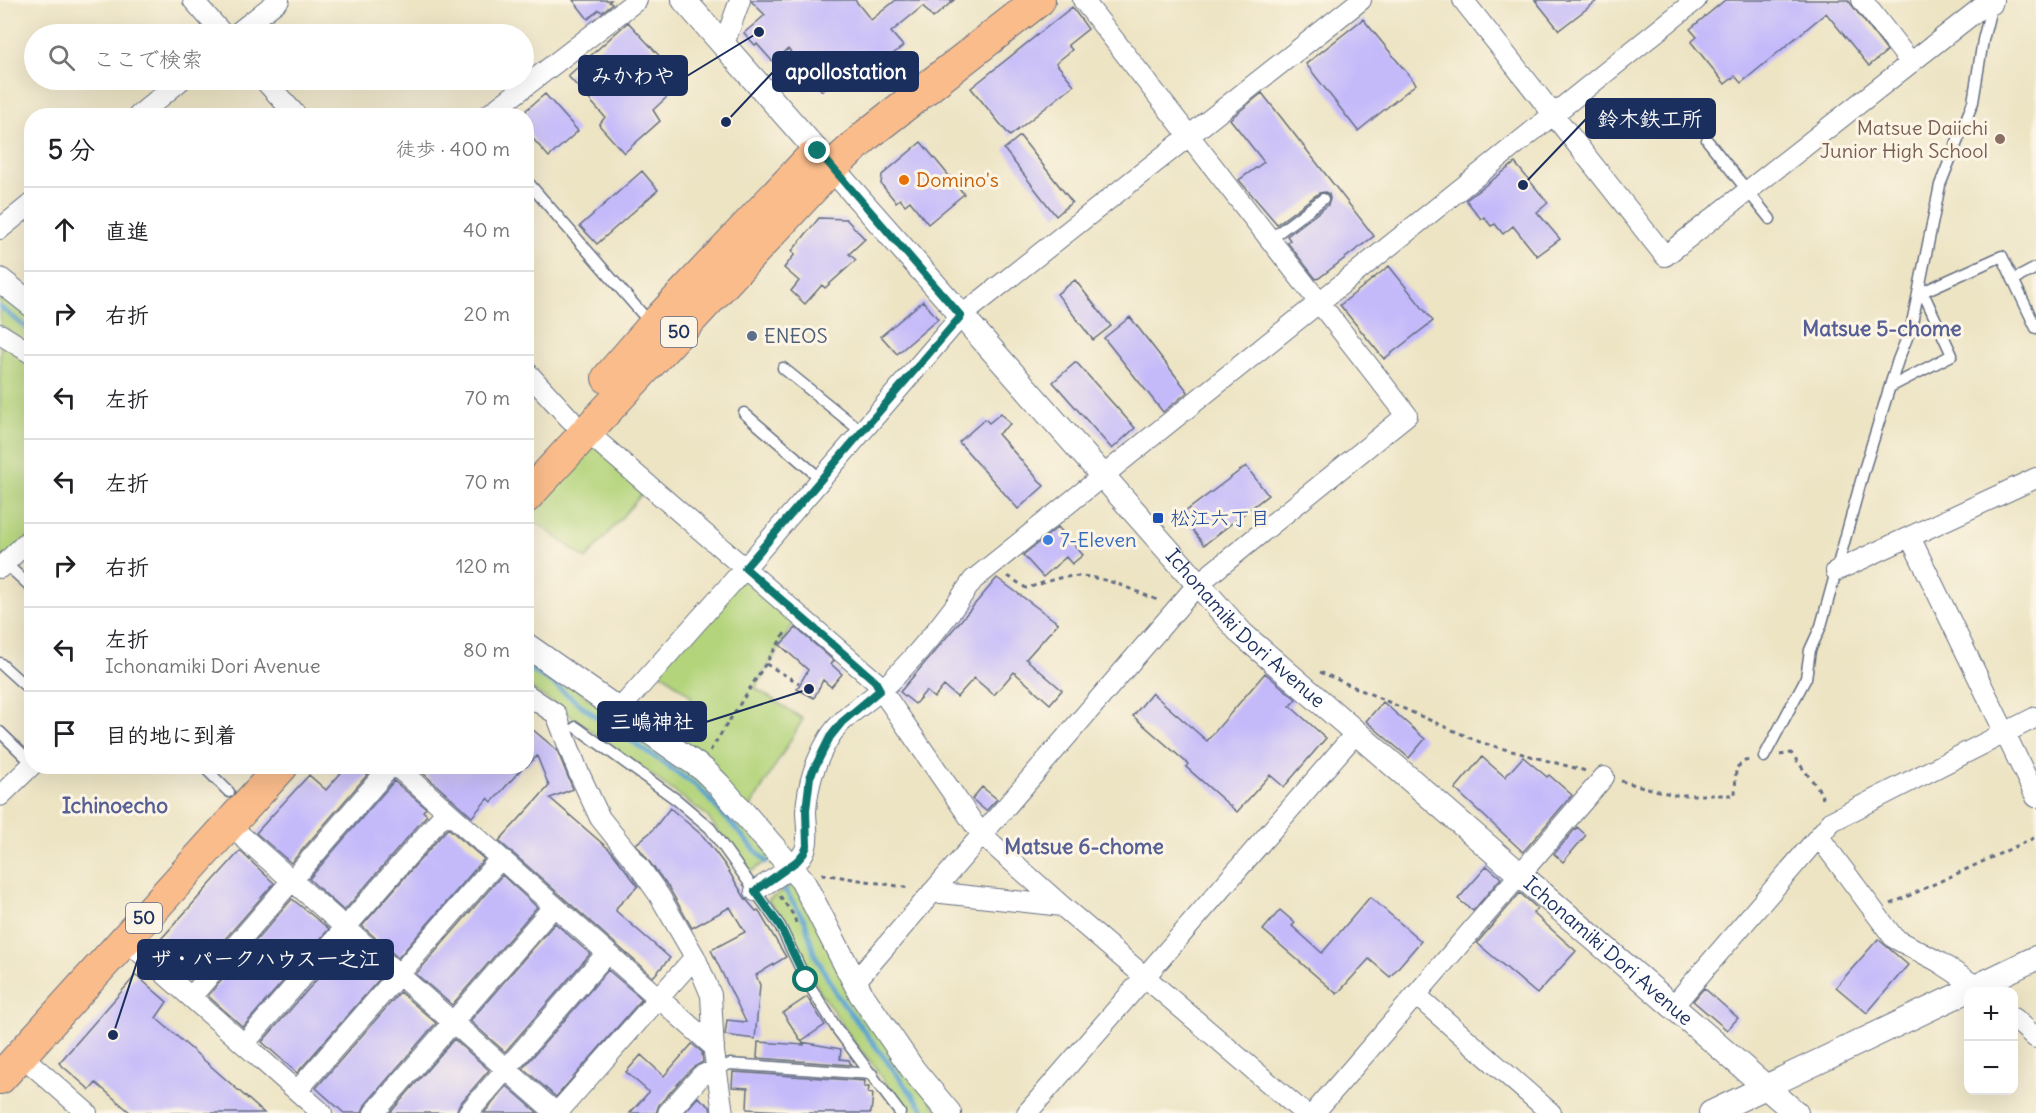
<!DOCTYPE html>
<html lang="ja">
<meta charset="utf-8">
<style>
:root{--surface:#fff;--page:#f6f6f6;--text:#202124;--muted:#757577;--line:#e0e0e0}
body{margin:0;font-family:Delius,"Klee One",sans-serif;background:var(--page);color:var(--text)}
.controls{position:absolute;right:18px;bottom:18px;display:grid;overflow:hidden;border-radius:12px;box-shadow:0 6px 24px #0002}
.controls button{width:54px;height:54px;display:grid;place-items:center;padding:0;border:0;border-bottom:2px solid var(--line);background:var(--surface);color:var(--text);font:30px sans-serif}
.stop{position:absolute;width:18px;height:18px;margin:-14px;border:4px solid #0f766e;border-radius:50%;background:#fff}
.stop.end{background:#0f766e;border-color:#fff;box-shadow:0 2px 6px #0008}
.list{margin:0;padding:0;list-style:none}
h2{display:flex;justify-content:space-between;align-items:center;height:78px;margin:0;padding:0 24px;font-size:26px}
h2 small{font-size:20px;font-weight:400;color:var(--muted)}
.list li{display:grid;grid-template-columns:39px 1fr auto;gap:18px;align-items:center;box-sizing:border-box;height:84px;padding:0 24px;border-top:2px solid var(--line)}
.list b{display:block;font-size:22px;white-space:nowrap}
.list p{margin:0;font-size:20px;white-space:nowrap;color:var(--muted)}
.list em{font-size:20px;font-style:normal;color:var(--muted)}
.icon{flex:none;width:33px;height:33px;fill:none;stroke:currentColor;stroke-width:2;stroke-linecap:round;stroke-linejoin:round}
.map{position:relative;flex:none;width:2036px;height:1113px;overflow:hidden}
.search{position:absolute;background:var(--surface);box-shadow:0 6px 24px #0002;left:24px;top:24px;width:510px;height:66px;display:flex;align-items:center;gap:15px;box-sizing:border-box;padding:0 21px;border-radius:33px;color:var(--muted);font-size:22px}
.panel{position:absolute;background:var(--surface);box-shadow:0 6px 24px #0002;left:24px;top:108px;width:510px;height:666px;border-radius:24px}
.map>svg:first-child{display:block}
.green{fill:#b4d47c;stroke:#68826d;stroke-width:1.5}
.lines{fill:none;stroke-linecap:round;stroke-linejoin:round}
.stream{stroke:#57a1cf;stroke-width:5}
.building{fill:#c4bafa}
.service-casing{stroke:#646e82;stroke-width:13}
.minor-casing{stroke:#646e82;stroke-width:22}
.tertiary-casing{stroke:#646e82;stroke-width:26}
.primary-casing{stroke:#646e82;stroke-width:34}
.path{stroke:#646e82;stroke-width:3;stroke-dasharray:4.5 4.5;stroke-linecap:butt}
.service{stroke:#fff;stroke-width:10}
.minor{stroke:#fff;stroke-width:20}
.tertiary{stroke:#fff;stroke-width:24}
.primary{stroke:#fabc8b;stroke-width:32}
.route{stroke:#0f766e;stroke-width:8}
.education-dot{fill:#8d6e63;stroke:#fcf5e5;stroke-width:2}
.food-dot{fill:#e8710a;stroke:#fcf5e5;stroke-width:2}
.service-dot{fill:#5c6f8a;stroke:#fcf5e5;stroke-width:2}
.transit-dot{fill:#1a4fb4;stroke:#fcf5e5;stroke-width:2}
.shop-dot{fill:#3f7fe0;stroke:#fcf5e5;stroke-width:2}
.labels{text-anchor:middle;stroke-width:6;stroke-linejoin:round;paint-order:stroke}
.shield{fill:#fcf5e5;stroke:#5e6a86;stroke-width:1.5}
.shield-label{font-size:18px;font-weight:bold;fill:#1b2f5e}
.education-label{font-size:20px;fill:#785e54;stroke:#fcf5e5;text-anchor:end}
.food-label{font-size:20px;fill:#c56008;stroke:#fcf5e5;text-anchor:start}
.service-label{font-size:20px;fill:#4e5e75;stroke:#fcf5e5;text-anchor:start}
.transit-label{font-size:20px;fill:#164399;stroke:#fcf5e5;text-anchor:start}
.shop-label{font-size:20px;fill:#366cbe;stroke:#fcf5e5;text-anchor:start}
.street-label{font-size:20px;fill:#1b2f5e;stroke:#fcf5e5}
.neighbourhood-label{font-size:21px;font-weight:bold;fill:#566095;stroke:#fcf5e5}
.leader{fill:none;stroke:#1b2f5e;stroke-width:2}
.callout-dot{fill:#1b2f5e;stroke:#fcf5e5;stroke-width:2}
.callout{fill:#1b2f5e;stroke:#1b2f5e;stroke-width:2}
.callout-label{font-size:21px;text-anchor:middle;font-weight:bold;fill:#fff}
</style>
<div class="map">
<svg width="2036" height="1113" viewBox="0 0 2036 1113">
<rect width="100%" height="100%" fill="#fcf5e5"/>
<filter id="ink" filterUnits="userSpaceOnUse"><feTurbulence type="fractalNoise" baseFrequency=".0167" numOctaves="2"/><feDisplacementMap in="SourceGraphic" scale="12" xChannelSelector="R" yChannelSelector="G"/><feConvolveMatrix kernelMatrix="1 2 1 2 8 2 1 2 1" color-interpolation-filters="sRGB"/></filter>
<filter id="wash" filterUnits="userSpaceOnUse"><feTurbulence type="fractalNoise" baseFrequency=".008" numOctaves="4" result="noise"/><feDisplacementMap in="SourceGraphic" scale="24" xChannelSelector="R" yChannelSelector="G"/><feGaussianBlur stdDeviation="1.35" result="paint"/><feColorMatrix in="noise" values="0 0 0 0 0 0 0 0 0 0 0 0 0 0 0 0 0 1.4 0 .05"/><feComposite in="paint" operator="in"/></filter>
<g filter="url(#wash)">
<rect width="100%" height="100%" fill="#ede4c4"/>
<path class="green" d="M0 291 31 314V346L0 325Z
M0 339 31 357 32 534 0 563Z
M594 443 647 488 586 559 529 517Z
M746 571 797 618 755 688 803 719 746 815 662 741 692 697 657 669Z
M526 654 700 777 773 857 749 873 706 815 549 700 527 686Z
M795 883 939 1113H907L876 1070 877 1069 856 1045 819 990 784 922 768 900Z"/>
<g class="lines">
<path class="stream" d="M0 307 32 332
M526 667 548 680 594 715 698 787 766 862
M785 890 805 921 814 953 837 995 926 1113"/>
</g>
<g id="blocks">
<path class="building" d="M573 0H611L609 2 612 4 602 12 599 10 588 19Z
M752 0H855L871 20 896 0H954L933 18 923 6 891 32 903 46 857 83 847 71 822 91 788 49 773 62 757 44 755 45 744 33 765 15 752 2Z
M1535 0H1598L1559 30Z
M1725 0H1848L1887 51 1869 66 1826 13 1741 83 1735 76 1725 84 1691 42 1697 37 1690 29Z
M1072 7 1088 29 1068 45 1072 50 1056 63 1074 85 1010 136 971 88Z
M1363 19 1416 84 1358 131 1306 64Z
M628 22 665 62 663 65 681 84 653 110 660 121 624 153 599 125 605 117 568 76Z
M1262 93 1374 236 1319 278 1316 279 1287 242 1290 240 1287 236 1328 205 1330 199 1329 194 1325 192 1319 193 1277 224 1239 180 1264 162 1230 119Z
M545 94 578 131 549 157 526 131V110Z
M1020 136 1072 202 1056 216 1004 149Z
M921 142 964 194 928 224 910 201 905 205 900 199 896 202 881 184 882 175Z
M1515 163 1548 203 1537 212 1560 239 1537 256 1513 226 1503 234 1495 224 1491 226 1484 217 1481 219 1466 200Z
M642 171 658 190 597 244 580 226Z
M819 218 846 219 865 239 849 254 856 260 825 288 822 285 805 304 791 291 799 281 784 268 795 254 792 251Z
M1389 266 1433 321 1384 359 1340 305Z
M1075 280 1111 326 1093 340 1057 294Z
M923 301 938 319 897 354 881 336Z
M1130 317 1188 392 1163 412 1104 338Z
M1076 362 1135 428 1112 449 1053 382Z
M1001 413 1010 424 998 434 1044 486 1018 509 959 442 985 419 989 423Z
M1246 466 1268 495 1204 545 1181 515Z
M1058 527 1083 555 1072 564 1066 557 1043 577 1023 555Z
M997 578 1058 623 1026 659 1062 690 1050 704 1014 672 994 695 974 678 957 697 944 686 934 698 926 691 915 704 900 692Z
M796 628 834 661 831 664 842 674 831 687 823 680 814 698 797 689 808 670 780 645Z
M1265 673 1296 699 1290 706 1326 738 1284 787 1270 775 1237 812 1186 767 1188 764 1133 716 1152 693 1207 741Z
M1383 702 1425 739 1409 758 1366 721Z
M526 724 557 750 573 789 550 798 611 851 638 886 617 907 616 911 670 958 653 977 499 841 549 786 537 756 526 767Z
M1482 757 1505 777 1523 757 1547 777 1549 775 1572 795 1523 852 1455 789Z
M347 766H375L291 863 256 833 309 775 326 790Z
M415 766H524L492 802 488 798 472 817Z
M394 781 426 808 423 811 427 815 344 911 309 879Z
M982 787 997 799 986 811 972 799Z
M670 808 703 836 725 865 745 898 756 911 758 910 786 957 756 975 760 985 755 1039 725 1035 727 1020 746 1022 711 950 745 932 730 907 692 928 669 888 636 844 652 831Z
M1577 827 1586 835 1563 862 1554 854Z
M448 828 484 859 398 958 362 926Z
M240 851 274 883 190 979 153 948Z
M1487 866 1501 878 1473 911 1458 899Z
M502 875 537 907 452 1005 416 974Z
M1520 893 1537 908 1533 913 1576 951 1537 994 1477 943Z
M1370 897 1421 941 1390 977 1369 959 1337 994 1263 930 1280 910 1295 923 1292 926 1322 953Z
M292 899 329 929 243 1027 208 996Z
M555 923 590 954 505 1052 470 1021Z
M1878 939 1908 965 1867 1013 1836 987Z
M347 945 382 976 297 1073 262 1042Z
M608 970 642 999 556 1097 523 1068Z
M136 975 167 1002 156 1018 264 1113H131L96 1083 90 1090 59 1063Z
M1704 988 1738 1018 1727 1030 1693 1001Z
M400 992 436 1023 365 1105 362 1113H344L316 1088Z
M807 997 825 1025 801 1041 783 1013Z
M454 1039 489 1070 459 1105 456 1113H390Z
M758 1042 804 1045 802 1042 841 1049 840 1059 849 1060 851 1065 757 1058Z
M692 1044 702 1052 703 1062 692 1068 659 1105 656 1113H630L649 1092 626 1072 641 1055 664 1076Z
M733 1072 865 1081 864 1087H869L868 1093 873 1094 871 1113H791L783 1112V1111L747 1109 748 1088 732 1087Z
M507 1086 538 1113H484Z
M698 1097 710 1107 711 1113H684Z"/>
</g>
</g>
<g filter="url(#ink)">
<use href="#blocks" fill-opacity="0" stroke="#646e82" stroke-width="1.5"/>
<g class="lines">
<g class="service-casing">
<path id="service" d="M1707 140 1770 219
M526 180 651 324
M1270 239 1323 199
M2013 280 2036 268
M1918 294 2002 256 2036 328
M783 368 862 432
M1890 387 1952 355 1926 299 1918 294
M744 413 821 479
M5 563 32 588
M0 663 32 692
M576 727 677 800 710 828 780 926 806 980 837 1029 900 1113
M0 732 32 763
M1764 757 1806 678 1810 650 1821 626 1864 470 1898 360 1911 328 1940 185 1973 102 1983 40 1992 4
M203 766 229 792
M251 766 252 767
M717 1069 730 1064 872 1074"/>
</g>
<g class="minor-casing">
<path id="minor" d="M193 0 223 34
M1463 0 1665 256 1983 6 1992 4 1993 0
M1862 0 1911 63
M236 34 279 0
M724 44 740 0
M264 80 297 116
M138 116 181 80
M487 116 637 0
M0 229 32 203
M0 334 32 354
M526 371 571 420
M587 432 875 681 981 834 1062 906 1304 1113
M1910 537 2036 797
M0 568 32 537
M1836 571 2036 478
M526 694 556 714 578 771 600 818 640 868 659 895 695 957 711 995 714 1052 723 1113
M618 711 745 568 961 316 1361 0
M396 766 714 1047
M0 796 32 765
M229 825 556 1113
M1819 837 1894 938 1939 962 1985 992
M755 891C770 880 795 869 804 852 810 841 806 823 806 811 808 783 815 762 829 738 844 713 873 700 893 679 922 649 950 615 973 580L1696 0
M932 892 1062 906
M125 939 322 1113
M855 982 1198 584 1407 415 1083 0
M1416 995 1551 1113
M191 997 391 766
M1673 1006 1832 821 2036 717
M2014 1018 2036 1038
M244 1044 446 812
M21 1055 87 1113
M297 1091 500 859
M374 1113 554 906
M468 1113 607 953
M557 1113 695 957
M668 1113 701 1076 717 1069
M1027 1113 1355 734
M1314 1113 1604 777"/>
</g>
<g class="tertiary-casing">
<g id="tertiary">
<path id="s1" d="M684 0 1242 634 1796 1113"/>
<path d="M0 280 32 305"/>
<path d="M526 645 704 770 719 785 802 880 861 994 914 1071 949 1113"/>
<path d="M1711 1113 2036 958"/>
</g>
</g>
<g class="primary-casing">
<path id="primary" d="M608 378 653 326 810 159
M526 497 832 167 868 134 1039 0
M0 1078 282 766"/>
</g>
<path class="path" d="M1008 576 1026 588C1040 585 1053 578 1066 577 1099 572 1131 590 1160 601
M766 664 799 683
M1320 672 1482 743 1586 771
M710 751 787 630
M1780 755 1791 753 1818 788 1825 803
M1621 781 1674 795H1735L1736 768 1745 761 1750 760
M822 874 910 888
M780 896 794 916 796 923
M1891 904 2036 837"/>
<use href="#service" class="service"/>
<use href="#minor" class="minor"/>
<use href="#tertiary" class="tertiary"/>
<use href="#primary" class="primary"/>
</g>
</g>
<g class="lines" filter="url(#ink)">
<path class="route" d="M806 980 780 926 755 891 797 861 804 853 807 846 806 810 810 777 830 737 842 722 880 690 875 681 745 568 961 316 818 151"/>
</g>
<circle class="education-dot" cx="2000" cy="139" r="6"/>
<circle class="food-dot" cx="904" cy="180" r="6"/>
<circle class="service-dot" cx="752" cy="336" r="6"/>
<rect class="transit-dot" x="1152" y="512" width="12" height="12" rx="3"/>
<circle class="shop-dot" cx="1048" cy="540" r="6"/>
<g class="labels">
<g class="shield">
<rect x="661" y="317" width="36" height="30" rx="4.5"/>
<rect x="126" y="903" width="36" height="30" rx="4.5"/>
</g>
<g class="shield-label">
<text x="679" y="338">50</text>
<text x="144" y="924">50</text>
</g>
<g class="education-label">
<text x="1988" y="135">Matsue Daiichi<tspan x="1988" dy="23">Junior High School</tspan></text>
</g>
<g class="food-label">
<text x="916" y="187">Domino's</text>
</g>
<g class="service-label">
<text x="764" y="343">ENEOS</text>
</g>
<g class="transit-label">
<text x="1170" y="525">松江六丁目</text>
</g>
<g class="shop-label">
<text x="1060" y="547">7-Eleven</text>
</g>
<g class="street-label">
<text dy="7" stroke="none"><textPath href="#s1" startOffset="843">Ichonamiki Dori Avenue</textPath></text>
<text dy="7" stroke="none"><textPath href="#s1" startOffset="1329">Ichonamiki Dori Avenue</textPath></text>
</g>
<g class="neighbourhood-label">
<text x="1882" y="336">Matsue 5-chome</text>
<text x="115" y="813">Ichinoecho</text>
<text x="1084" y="854">Matsue 6-chome</text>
</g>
</g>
<path class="leader" d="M726 122L773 72M759 32L687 76M1523 185L1586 119M809 689L706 722M113 1035L138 959"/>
<g class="callout-dot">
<circle cx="726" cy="122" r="6"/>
<circle cx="759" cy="32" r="6"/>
<circle cx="1523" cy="185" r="6"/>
<circle cx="809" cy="689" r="6"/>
<circle cx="113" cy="1035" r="6"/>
</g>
<g class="callout">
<rect x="773" y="52" width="145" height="39" rx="6"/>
<rect x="579" y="56" width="108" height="39" rx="6"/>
<rect x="1586" y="99" width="129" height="39" rx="6"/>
<rect x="598" y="702" width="108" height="39" rx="6"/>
<rect x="138" y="940" width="255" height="39" rx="6"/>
</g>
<g class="callout-label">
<text x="846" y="79">apollostation</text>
<text x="633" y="83">みかわや</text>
<text x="1650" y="126">鈴木鉄工所</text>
<text x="652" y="729">三嶋神社</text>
<text x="265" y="966">ザ・パークハウス一之江</text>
</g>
</svg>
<div class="controls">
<button>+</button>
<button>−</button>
</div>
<div class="stop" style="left:806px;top:980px"></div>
<div class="stop end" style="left:818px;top:151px"></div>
<div class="search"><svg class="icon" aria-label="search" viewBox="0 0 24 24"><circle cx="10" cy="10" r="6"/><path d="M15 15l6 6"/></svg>ここで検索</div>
<section class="panel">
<h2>5 分<small>徒歩 · 400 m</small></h2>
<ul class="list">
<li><svg class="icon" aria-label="ahead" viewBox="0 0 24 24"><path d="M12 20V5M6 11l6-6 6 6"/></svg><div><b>直進</b></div><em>40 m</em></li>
<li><svg class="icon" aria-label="right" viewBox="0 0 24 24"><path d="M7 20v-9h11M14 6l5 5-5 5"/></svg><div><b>右折</b></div><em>20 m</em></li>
<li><svg class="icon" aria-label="left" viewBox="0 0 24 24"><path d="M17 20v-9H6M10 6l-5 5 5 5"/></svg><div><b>左折</b></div><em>70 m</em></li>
<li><svg class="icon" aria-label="left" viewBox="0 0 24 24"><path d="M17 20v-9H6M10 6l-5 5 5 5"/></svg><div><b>左折</b></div><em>70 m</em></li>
<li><svg class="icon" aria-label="right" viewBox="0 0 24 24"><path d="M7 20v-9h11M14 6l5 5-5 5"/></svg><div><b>右折</b></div><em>120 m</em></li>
<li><svg class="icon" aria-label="left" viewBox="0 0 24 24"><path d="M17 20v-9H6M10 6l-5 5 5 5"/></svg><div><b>左折</b><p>Ichonamiki Dori Avenue</p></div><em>80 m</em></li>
<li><svg class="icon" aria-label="arrive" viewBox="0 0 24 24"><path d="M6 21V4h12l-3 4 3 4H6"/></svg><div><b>目的地に到着</b></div></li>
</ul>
</section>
</div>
